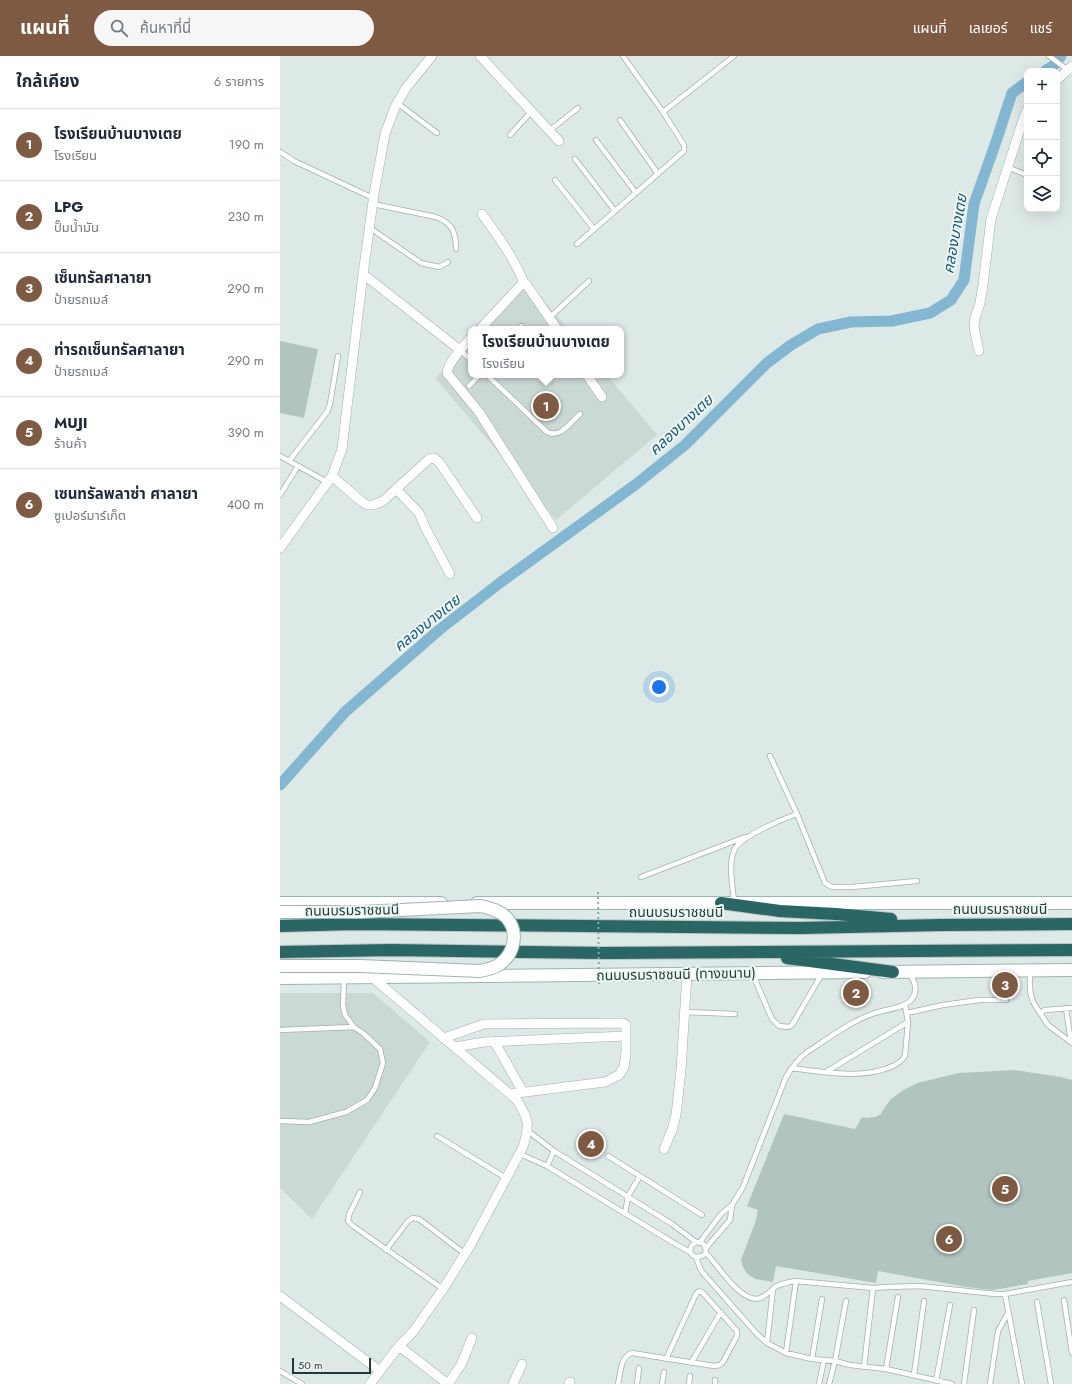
<!DOCTYPE html>
<html lang="th">
<meta charset="utf-8">
<style>
:root{--surface:#fff;--page:#f6f6f7;--text:#1f2937;--muted:#747a83;--line:#e0e1e3;--accent:#7f5a42}
body{margin:0;font-family:Jost,"Noto Sans Thai",sans-serif;background:var(--page);color:var(--text)}
.controls{position:absolute;right:12px;top:12px;display:grid;overflow:hidden;border-radius:8px;box-shadow:0 4px 16px #0002}
.controls button{width:36px;height:36px;display:grid;place-items:center;padding:0;border:0;border-bottom:1px solid var(--line);background:var(--surface);color:var(--text);font:20px sans-serif}
.scale{position:absolute;left:12px;bottom:10px;width:79px;box-sizing:border-box;padding-left:4px;border:2px solid #1f3937;border-top:0;font-size:11px;line-height:14px;white-space:nowrap;color:#1f3937;-webkit-text-stroke:3px #edf6f3;paint-order:stroke}
.you{position:absolute;left:379px;top:631px;width:14px;height:14px;margin:-10px;border:3px solid #fff;border-radius:50%;background:#1a73e8;box-shadow:0 0 0 6px #1a73e833}
.badge{display:grid;place-items:center;width:26px;height:26px;border-radius:50%;background:var(--accent);color:#fff;font-size:13px;font-weight:700}
.pin{position:absolute;translate:-50% -50%;border:2px solid #fff;box-shadow:0 1px 4px #0006}
.popup{position:absolute;left:188px;top:270px;width:156px;height:52px;box-sizing:border-box;display:grid;place-content:center;border-radius:8px;background:var(--surface);filter:drop-shadow(0 1px 3px #0005);font-size:13px;white-space:nowrap;color:var(--muted)}
.popup b{font-size:15px;color:var(--text)}
.popup::after{content:'';position:absolute;left:50%;top:100%;margin-left:-8px;border:8px solid transparent;border-top-color:var(--surface)}
.list{margin:0;padding:0;list-style:none}
h2{display:flex;justify-content:space-between;align-items:center;height:52px;margin:0;padding:0 16px;font-size:17px}
h2 small{font-size:13px;font-weight:400;color:var(--muted)}
.list li{display:grid;grid-template-columns:26px 1fr auto;gap:12px;align-items:center;box-sizing:border-box;height:72px;padding:0 16px;border-top:1px solid var(--line)}
.list b{display:block;font-size:15px;white-space:nowrap}
.list p{margin:0;font-size:13px;white-space:nowrap;color:var(--muted)}
.list em{font-size:13px;font-style:normal;color:var(--muted)}
.icon{flex:none;width:22px;height:22px;fill:none;stroke:currentColor;stroke-width:2;stroke-linecap:round;stroke-linejoin:round}
.map{position:relative;flex:none;width:792px;height:1328px;overflow:hidden}
header{display:flex;align-items:center;gap:24px;box-sizing:border-box;height:56px;padding:0 20px;background:var(--accent);color:#fff}
header strong{font-size:19px}
nav{display:flex;gap:22px;margin-inline-start:auto;font-size:14px}
.search{width:280px;height:36px;background:var(--page);display:flex;align-items:center;gap:10px;box-sizing:border-box;padding:0 14px;border-radius:22px;color:var(--muted);font-size:15px}
main{display:flex}
aside{flex:1;background:var(--surface)}
.map>svg:first-child{display:block}
.built{fill:#cbd9d5}
.lines{fill:none;stroke-linecap:round;stroke-linejoin:round}
.canal{stroke:#83b6d1;stroke-width:11}
.building{fill:#b2c4c0}
.lane-casing{stroke:#a0b1ae;stroke-width:6}
.street-casing{stroke:#a0b1ae;stroke-width:10}
.secondary-casing{stroke:#9cb5b1;stroke-width:14}
.highway-casing{stroke:#bcc4c3;stroke-width:14}
.lane{stroke:#fff;stroke-width:4.5}
.street{stroke:#fff;stroke-width:9}
.secondary{stroke:#fff;stroke-width:12}
.highway{stroke:#2a6664;stroke-width:12}
.secondary-bridge-casing{stroke:#9cb5b1;stroke-width:14;stroke-linecap:butt}
.path-bridge{stroke:#7daea8;stroke-width:2;stroke-dasharray:2 3;stroke-linecap:butt}
.secondary-bridge{stroke:#fff;stroke-width:12}
.labels{text-anchor:middle;stroke-width:4;stroke-linejoin:round;paint-order:stroke}
.street-label{font-size:14px;fill:#1f3937;stroke:#edf6f3}
.water-label{font-size:15px;font-style:italic;fill:#185475;stroke:#edf6f3}
</style>
<header>
<strong>แผนที่</strong>
<div class="search"><svg class="icon" aria-label="search" viewBox="0 0 24 24"><circle cx="10" cy="10" r="6"/><path d="M15 15l6 6"/></svg>ค้นหาที่นี่</div>
<nav><a>แผนที่</a><a>เลเยอร์</a><a>แชร์</a></nav>
</header>
<main>
<aside>
<h2>ใกล้เคียง<small>6 รายการ</small></h2>
<ul class="list">
<li><span class="badge">1</span><div><b>โรงเรียนบ้านบางเตย</b><p>โรงเรียน</p></div><em>190 m</em></li>
<li><span class="badge">2</span><div><b>LPG</b><p>ปั๊มน้ำมัน</p></div><em>230 m</em></li>
<li><span class="badge">3</span><div><b>เซ็นทรัลศาลายา</b><p>ป้ายรถเมล์</p></div><em>290 m</em></li>
<li><span class="badge">4</span><div><b>ท่ารถเซ็นทรัลศาลายา</b><p>ป้ายรถเมล์</p></div><em>290 m</em></li>
<li><span class="badge">5</span><div><b>MUJI</b><p>ร้านค้า</p></div><em>390 m</em></li>
<li><span class="badge">6</span><div><b>เซนทรัลพลาซ่า ศาลายา</b><p>ซูเปอร์มาร์เก็ต</p></div><em>400 m</em></li>
</ul>
</aside>
<div class="map">
<svg width="792" height="1328" viewBox="0 0 792 1328">
<rect width="100%" height="100%" fill="#dde9e6"/>
<path class="built" d="M249 227 288 273H204Z
M191 286V319H327L377 379 276 464 155 322Z
M0 937H93L150 986 32 1163 0 1132Z"/>
<g class="lines">
<path class="canal" d="M765 15 773 10 781 0
M0 729 65 656 159 574 221 526 355 429 405 389 487 307 511 289 538 273 571 266 612 265 650 257 671 244 684 224 694 148 718 80 726 55 732 37 747 26"/>
</g>
<path class="building" d="M0 285 38 293 24 362 0 357Z
M735 1014 781 1021 792 1024V1217L748 1225V1228L713 1234 686 1231 598 1215 596 1227 496 1210 493 1226 476 1223 470 1220 466 1216 463 1211 461 1204 476 1164 478 1154 467 1150 504 1058 575 1073 582 1061 587 1062 595 1061 601 1058 603 1054 611 1043 622 1035 637 1027 679 1017Z"/>
<g class="lines">
<g class="lane-casing">
<path id="lane" d="M769 0 788 14
M117 47 157 77
M383 56 454 0
M340 64 378 118
M269 75 298 52
M230 79 251 56
M316 84 356 137
M0 96 14 105 93 142
M295 103 335 155
M727 111 747 119
M275 124 314 173
M93 148 156 161C172 167 176 176 176 193
M90 172 141 207 159 211 168 206
M297 188 404 95V89L383 56 343 0
M269 262 309 225
M239 273 241 270
M180 294 191 304
M207 319 267 376C280 383 291 366 300 358
M189 330 200 319
M0 400 47 426
M9 405 47 356 50 348 58 300
M0 439 18 410
M517 758 545 827 552 831H572L637 825
M361 821 465 781
M454 847C453 830 448 810 454 795 458 781 503 763 517 758L490 700
M750 915C750 935 748 940 760 957
M473 919 492 963 499 970 509 971 512 969 542 918
M786 952 791 986
M792 952 765 954 760 957 768 969 792 987
M405 956 455 958
M627 957 663 949 699 944H726
M0 974 74 971
M511 1012C544 1016 582 1024 613 1010 618 1008 622 1004 625 1000L628 966 625 949
M546 1016 628 966
M0 1065 29 1066 66 1056 87 1044 95 1032 103 1007 100 993 84 978 74 971 65 959 63 949 64 923
M248 1075 274 1095 392 1168 416 1186 422 1187 425 1190 426 1197 422 1200 416 1201
M157 1080 226 1122
M240 1098 267 1110 392 1186 410 1196 412 1199 416 1201 420 1212 423 1217 477 1278 487 1287 506 1297 532 1303 555 1305 570 1309 606 1313 672 1328
M328 1100 422 1159
M267 1110 274 1095
M80 1136 69 1159 68 1165 73 1170 163 1233
M345 1158 348 1140 360 1120
M420 1186 441 1158 452 1149 463 1131 506 1021C512 1011 517 1004 526 997 547 983 568 967 592 958 604 953 624 953 632 943 638 934 635 925 629 918
M426 1192 450 1164 452 1149
M106 1194 128 1165 133 1162 139 1163 185 1198
M410 1196 411 1190 416 1186
M426 1197C437 1208 462 1249 480 1242 486 1240 491 1235 495 1231 502 1227 509 1226 516 1225L506 1297
M516 1225 593 1232 608 1231 640 1230 715 1238H725L792 1226
M725 1238 742 1328
M784 1244 792 1297
M757 1246 771 1328
M487 1287 493 1233
M532 1303 542 1243
M411 1307 441 1256
M584 1311 593 1232
M606 1313 618 1241
M0 1315 22 1328
M634 1319 644 1245
M656 1325 670 1249
M338 1328C341 1316 340 1301 352 1297L434 1310 440 1309 443 1306 457 1280V1275L422 1236 419 1235 416 1238 386 1303
M357 1328 359 1312
M382 1328 384 1316
M409 1328 410 1320
M435 1328V1324
M539 1328 544 1304
M549 1328 555 1305 566 1245
M684 1328 694 1254
M710 1328 718 1275 728 1257"/>
</g>
<g class="street-casing">
<path id="street" d="M200 0 279 85
M777 24 792 10
M202 158C218 180 234 202 244 227
M83 218 180 294
M200 273 241 229 246 228 277 273
M191 282C183 291 168 306 167 317L199 356 273 472
M699 295 694 271 695 262 700 247 703 229 711 163 742 67 747 54
M307 319 322 341
M52 420 82 446 87 449H93L103 445 149 403 154 402 159 406 197 462
M116 433 139 457 145 471 170 518
M0 492 52 420 62 393 83 218 94 138 105 78 115 51 126 32 152 0
M164 982 204 968 343 967 346 969V997L344 1011 339 1019 325 1026 230 1038
M214 985 243 1036
M175 991 204 986 346 980
M384 1093 392 1074 396 1059 401 1014 407 918
M0 1240 100 1315
M119 1290 168 1328
M90 1328 119 1290 133 1276 163 1233 190 1190 243 1091C250 1068 249 1064 237 1044L92 921
M168 1328 181 1309 192 1282
M233 1328 242 1308
M289 1328 290 1326"/>
</g>
<g class="secondary-casing">
<path id="secondary" d="M0 847H161
M197 847H792
M603 916 792 914
M0 922 585 916"/>
</g>
<g class="highway-casing">
<path id="highway" d="M441 847 500 855 556 858 611 863
M0 870 76 868 520 872 661 869 792 868
M0 896 111 894 323 897 792 894
M507 902 613 916"/>
</g>
<use href="#lane" class="lane"/>
<use href="#street" class="street"/>
<use href="#secondary" class="secondary"/>
<use href="#highway" class="highway"/>
<g class="secondary-bridge-casing">
<path id="secondary-bridge" d="M0 856H81L201 850C209 852 219 854 226 861 239 875 235 897 220 908 214 912 206 914 199 915L80 910H0"/>
</g>
<path class="path-bridge" d="M318 836 319 930"/>
<use href="#secondary-bridge" class="secondary-bridge"/>
</g>
<g class="labels">
<g class="street-label">
<text x="720" y="858">ถนนบรมราชชนนี</text>
<text transform="translate(72 854) rotate(-1)" y="5">ถนนบรมราชชนนี</text>
<text x="396" y="861">ถนนบรมราชชนนี</text>
<text transform="translate(396 918) rotate(-1)" y="5">ถนนบรมราชชนนี (ทางขนาน)</text>
</g>
<g class="water-label">
<text transform="translate(675 178) rotate(-80)" y="5">คลองบางเตย</text>
<text transform="translate(401 369) rotate(-43)" y="5">คลองบางเตย</text>
<text transform="translate(147 567) rotate(-39)" y="5">คลองบางเตย</text>
</g>
</g>
</svg>
<div class="controls">
<button>+</button>
<button>−</button>
<button><svg class="icon" aria-label="locate" viewBox="0 0 24 24"><circle cx="12" cy="12" r="6"/><path d="M12 2v4M12 18v4M2 12h4M18 12h4"/></svg></button>
<button><svg class="icon" aria-label="layers" viewBox="0 0 24 24"><path d="M12 4l9 5-9 5-9-5zM3 14l9 5 9-5"/></svg></button>
</div>
<div class="scale">50 m</div>
<div class="you"></div>
<div class="pin badge" style="left:266px;top:350px">1</div>
<div class="popup"><b>โรงเรียนบ้านบางเตย</b>โรงเรียน</div>
<div class="pin badge" style="left:576px;top:937px">2</div>
<div class="pin badge" style="left:725px;top:929px">3</div>
<div class="pin badge" style="left:311px;top:1088px">4</div>
<div class="pin badge" style="left:725px;top:1133px">5</div>
<div class="pin badge" style="left:669px;top:1183px">6</div>
</div>
</main>
